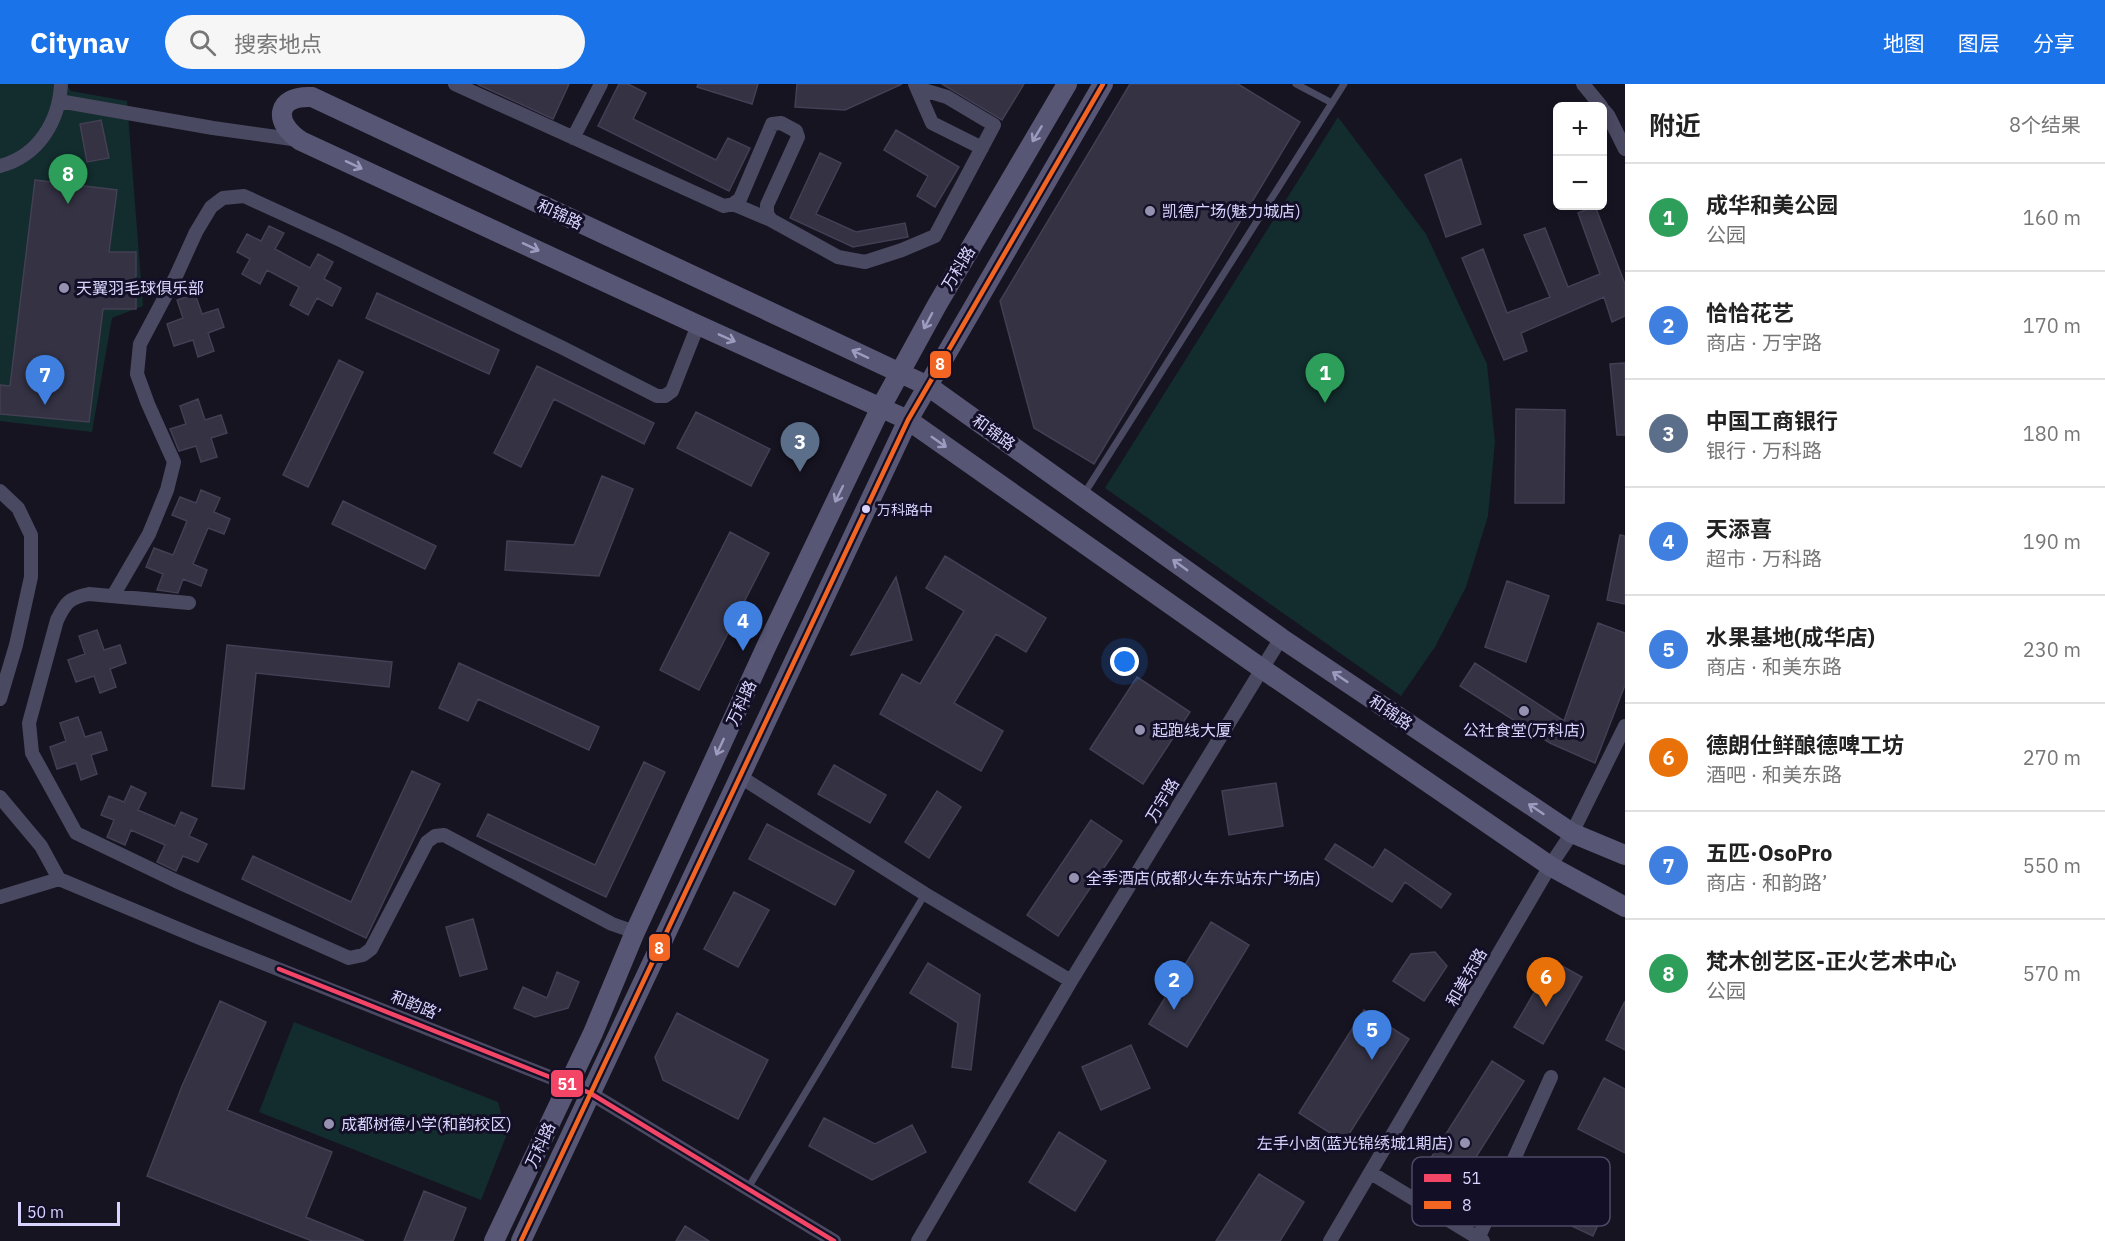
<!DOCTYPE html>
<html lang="zh">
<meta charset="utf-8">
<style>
:root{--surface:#fff;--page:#f6f6f6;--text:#222;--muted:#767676;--line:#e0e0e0;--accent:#1a73e8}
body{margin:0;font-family:"IBM Plex Sans","Noto Sans SC",sans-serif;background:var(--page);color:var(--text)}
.controls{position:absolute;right:18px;top:18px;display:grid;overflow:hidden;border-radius:9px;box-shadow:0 3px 9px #0003}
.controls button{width:54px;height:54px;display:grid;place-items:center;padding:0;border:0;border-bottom:2px solid var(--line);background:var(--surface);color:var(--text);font:30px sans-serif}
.scale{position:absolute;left:18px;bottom:15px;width:102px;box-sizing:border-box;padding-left:6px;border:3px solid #d9d4ff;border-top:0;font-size:16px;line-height:21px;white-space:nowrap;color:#d9d4ff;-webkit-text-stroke:4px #130f26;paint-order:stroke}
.you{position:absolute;left:1125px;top:578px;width:21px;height:21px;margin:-15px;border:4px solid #fff;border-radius:50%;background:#1a73e8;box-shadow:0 0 0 9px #1a73e833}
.badge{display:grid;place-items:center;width:39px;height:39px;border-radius:50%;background:var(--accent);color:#fff;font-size:20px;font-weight:700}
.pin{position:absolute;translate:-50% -50px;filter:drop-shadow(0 2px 3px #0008)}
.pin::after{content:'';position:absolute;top:32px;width:21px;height:18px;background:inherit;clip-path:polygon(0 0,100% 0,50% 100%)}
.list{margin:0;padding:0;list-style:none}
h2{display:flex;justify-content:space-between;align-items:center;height:78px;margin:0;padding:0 24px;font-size:26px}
h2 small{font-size:20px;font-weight:400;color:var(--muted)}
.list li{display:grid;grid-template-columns:39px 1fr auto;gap:18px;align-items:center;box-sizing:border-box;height:108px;padding:0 24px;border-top:2px solid var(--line)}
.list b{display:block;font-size:22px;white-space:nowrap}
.list p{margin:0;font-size:20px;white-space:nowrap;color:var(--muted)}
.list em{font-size:20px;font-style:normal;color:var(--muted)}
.icon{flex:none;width:33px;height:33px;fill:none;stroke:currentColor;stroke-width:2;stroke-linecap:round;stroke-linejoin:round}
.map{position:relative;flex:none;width:1625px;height:1157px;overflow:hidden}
header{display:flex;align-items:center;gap:36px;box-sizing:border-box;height:84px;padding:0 30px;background:var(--accent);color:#fff}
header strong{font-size:28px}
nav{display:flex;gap:33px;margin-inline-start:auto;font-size:21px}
.search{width:420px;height:54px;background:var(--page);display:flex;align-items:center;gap:15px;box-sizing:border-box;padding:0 21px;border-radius:33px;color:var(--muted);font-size:22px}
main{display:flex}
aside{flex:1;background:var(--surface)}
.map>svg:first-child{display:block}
.green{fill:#132c2d}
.building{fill:#343243;stroke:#433f54;stroke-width:1.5}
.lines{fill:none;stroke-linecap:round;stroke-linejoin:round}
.lane{stroke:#4a4962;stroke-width:7}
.street{stroke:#4a4962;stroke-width:14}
.secondary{stroke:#575674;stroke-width:20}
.bus-1-casing{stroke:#130f26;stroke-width:9}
.bus-2-casing{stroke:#130f26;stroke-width:9}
.bus-1{stroke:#f34667;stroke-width:4.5}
.bus-2{stroke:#f26522;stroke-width:4.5}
.oneway{stroke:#9e9bc0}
.poi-dot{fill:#9591b1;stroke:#130f26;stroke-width:2}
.bus-dot{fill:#d9d4ff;stroke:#130f26;stroke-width:2}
.labels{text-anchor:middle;stroke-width:6;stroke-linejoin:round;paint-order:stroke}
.bus-label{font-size:14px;fill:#d9d4ff;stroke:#130f26;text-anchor:start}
.poi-label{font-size:16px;fill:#d9d4ff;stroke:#130f26;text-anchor:start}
.street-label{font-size:16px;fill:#d9d4ff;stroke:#130f26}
.key{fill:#130f26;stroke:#4e4a67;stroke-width:1.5}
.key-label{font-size:16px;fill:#d9d4ff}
.line-badge{stroke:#130f26;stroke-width:2}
.badge-label{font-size:16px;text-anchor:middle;font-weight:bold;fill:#fff}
</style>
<header>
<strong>Citynav</strong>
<div class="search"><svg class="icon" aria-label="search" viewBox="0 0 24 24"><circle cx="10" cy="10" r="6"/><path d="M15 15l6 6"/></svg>搜索地点</div>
<nav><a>地图</a><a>图层</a><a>分享</a></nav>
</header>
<main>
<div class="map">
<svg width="1625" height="1157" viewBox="0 0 1625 1157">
<rect width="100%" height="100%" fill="#161421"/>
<path class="green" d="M0 0H66L71 7 127 17 143 222 112 234 92 348 0 337Z
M1338 33 1426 150 1487 280 1495 358 1488 432 1466 503 1435 563 1401 612 1105 404Z
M294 938 498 1018 507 1050 481 1116 259 1028Z"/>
<path class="building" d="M477 0H569L553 35Z
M619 0H628L646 9 633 35 716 76 728 54 750 64 729 107 598 42Z
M698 0H758L752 20 697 3Z
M797 0H902L845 26 795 23Z
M942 0H1024L1002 36Z
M1130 0H1238L1300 38 1094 380 1034 344 1000 217Z
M101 36 109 74 87 78 80 40Z
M896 46 959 83 935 123 917 112 928 92 884 66Z
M820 69 841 79 816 130 856 148 905 139 908 153 853 163 790 134Z
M1461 75 1481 140 1446 153 1425 91Z
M35 96 117 106 109 168H136V225H103L89 338 0 330V301L10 302Z
M1595 122 1625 200V232L1612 238 1604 213 1521 249 1527 267 1504 276 1462 174 1483 165 1507 229 1550 213 1524 151 1545 144 1568 203 1600 190 1578 129Z
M269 142 284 149 275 165 310 184 318 170 333 178 324 195 341 204 332 222 317 214 308 231 290 221 299 203 267 186 260 200 242 190 250 175 237 168 247 150 261 157Z
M377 209 499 266 489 290 366 234Z
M195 210 202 230 218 225 224 243 208 249 214 267 198 273 193 256 174 262 167 240 183 234 177 216Z
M339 276 363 288 308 403 283 391Z
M1625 279V351H1617L1610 280Z
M537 282 654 339 644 360 554 315 521 383 494 369Z
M198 315 205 336 221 331 227 349 211 354 217 373 201 378 196 362 179 367 170 345 186 340 180 322Z
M1516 325 1565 326 1564 419H1515Z
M696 328 770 365 751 402 677 364Z
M602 392 633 405 599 492 505 486 507 457 574 461Z
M201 406 220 414 214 428 230 435 224 450 208 444 193 480 207 486 201 502 183 495 178 509 157 506 163 490 146 483 154 464 173 471 187 437 172 431 180 413 196 419Z
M343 417 436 462 425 485 332 440Z
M730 448 769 469 699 606 660 586Z
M1620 451 1625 452V520L1607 516Z
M945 472 1046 534 1026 568 996 550 954 619 1003 647 981 687 880 630 902 590 920 600 964 527 926 504Z
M896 493 912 556 851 571Z
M1507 497 1549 512 1526 578 1485 563Z
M1598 539 1625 549V601L1595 679 1550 659 1460 602 1475 579 1564 637Z
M97 546 104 566 120 561 126 579 110 585 116 603 100 609 94 592 76 598 68 576 85 570 79 552Z
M227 561 392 578 389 603 256 589 244 705 212 702Z
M459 579 599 643 589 666 478 615 468 637 439 624Z
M1137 593 1190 628 1143 700 1090 665Z
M78 633 85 653 101 648 107 666 91 671 97 690 81 696 76 679 57 685 50 663 66 657 60 639Z
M644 678 665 688 606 813 477 752 488 730 595 781Z
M834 681 886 711 870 739 818 710Z
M412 687 440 700 366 854 242 795 253 772 351 818Z
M1276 699 1283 742 1229 751 1222 707Z
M131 702 146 709 138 726 175 742 181 728 197 735 189 752 207 760 198 778 183 772 176 787 157 778 165 761 131 746 125 761 107 753 114 736 101 731 109 712 124 718Z
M937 707 961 723 929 774 905 758Z
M1091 736 1122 757 1058 852 1027 831Z
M767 740 854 787 835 821 749 775Z
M1335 760 1373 784 1385 765 1451 810 1441 824 1405 798 1392 818 1325 775Z
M734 808 769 826 738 883 704 865Z
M473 835 487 885 460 892 446 843Z
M1211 838 1249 861 1187 963 1149 940Z
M1435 868 1447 882 1424 917 1393 897 1411 870Z
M1553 877 1582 893 1543 960 1514 943Z
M928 879 980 911 971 986 952 983 958 939 910 909Z
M557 888 579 898 568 924 535 933 514 924 523 903 547 914Z
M220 917 266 938 227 1026 332 1068 306 1133 364 1157H312L147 1092 182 1002Z
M1625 917V966L1606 956Z
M1364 926 1409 955 1344 1058 1299 1029Z
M677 929 768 976 738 1035 663 996 655 973Z
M1131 961 1150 1004 1101 1026 1082 983Z
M1492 977 1524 997 1459 1100 1427 1080Z
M1604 994 1625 1005V1069L1578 1045Z
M824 1034 875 1060 912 1041 926 1068 872 1096 809 1062Z
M1059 1048 1106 1077 1075 1127 1029 1098Z
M1259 1090 1304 1118 1280 1157H1216Z
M1563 1095 1609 1116 1593 1152 1546 1130Z
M424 1107 466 1124 453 1157H404Z
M685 1142 709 1157H676Z"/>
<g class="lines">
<path class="lane" d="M1296 0 1332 19
M1084 410 1344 0
M748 1104 925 810"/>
<path class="street" d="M455 0 724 122 733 120 740 115 772 40 781 39 796 47 798 53 767 121V130L771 136
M915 0 932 39 982 64
M1583 0 1601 22
M59 17 213 44 299 56
M1602 24 1608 31 1625 65
M573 54 601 0
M0 82C38 72 59 38 61 0
M733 120 771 136 838 173 865 178 902 166 935 152 994 41 947 13 917 4
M0 407 18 424 31 451V493L16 561 0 615
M113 512 149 450 167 406 174 378 148 320 137 290 140 260 176 192 196 148 211 123 223 114 244 112 338 155 563 264 657 312H665L672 307 698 241
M189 519 89 510C69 514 66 518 57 536L29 639 32 669 76 749 176 797 349 874 363 871 371 865 427 758 435 752 444 751 612 840 635 848
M739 692 925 810 1071 897
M0 713 41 762 59 795 200 854 590 1009 834 1157
M0 813 59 795
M1371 1089 1483 1157
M918 1157 1071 897 1281 554
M1330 1157 1550 782 1572 749 1625 642
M1477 1157 1551 993"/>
<path class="secondary" d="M1625 771 1572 749 1281 554 928 302 312 13C275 11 273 39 301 57L698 241 908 336 1261 584 1550 782 1625 823
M494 1157 593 949 635 848 767 561 881 323 937 221 1067 0
M521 1157 908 336 1103 0"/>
<g class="bus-1-casing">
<path id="bus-1" d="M279 885 590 1009 834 1157"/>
</g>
<g class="bus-2-casing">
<path id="bus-2" d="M521 1157 908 336 1103 0"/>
</g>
<use href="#bus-1" class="bus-1"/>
<use href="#bus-2" class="bus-2"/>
</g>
<defs><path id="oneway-shaft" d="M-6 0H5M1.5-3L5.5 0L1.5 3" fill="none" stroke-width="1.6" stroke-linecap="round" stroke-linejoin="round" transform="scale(1.5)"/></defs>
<g class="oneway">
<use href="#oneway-shaft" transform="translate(1037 50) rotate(121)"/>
<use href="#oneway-shaft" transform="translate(354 81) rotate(25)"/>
<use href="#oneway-shaft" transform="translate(531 163) rotate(25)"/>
<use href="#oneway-shaft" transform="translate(928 237) rotate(118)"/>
<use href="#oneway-shaft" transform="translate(727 254) rotate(24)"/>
<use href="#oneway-shaft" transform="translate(860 270) rotate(-155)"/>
<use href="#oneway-shaft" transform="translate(939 358) rotate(35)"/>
<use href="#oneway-shaft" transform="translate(839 410) rotate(116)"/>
<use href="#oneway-shaft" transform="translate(1180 481) rotate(-144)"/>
<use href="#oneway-shaft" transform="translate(1340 593) rotate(-146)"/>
<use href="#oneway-shaft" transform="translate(720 663) rotate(115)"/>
<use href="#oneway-shaft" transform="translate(1536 725) rotate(-146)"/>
</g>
<g class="poi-dot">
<circle cx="1150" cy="127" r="6"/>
<circle cx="64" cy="204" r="6"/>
<circle cx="1524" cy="627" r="6"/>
<circle cx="1140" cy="646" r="6"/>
<circle cx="1074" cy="794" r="6"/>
<circle cx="329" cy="1040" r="6"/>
<circle cx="1465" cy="1059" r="6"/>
</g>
<circle class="bus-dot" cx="866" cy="425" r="5"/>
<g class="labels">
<g class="bus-label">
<text x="877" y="431">万科路中</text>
</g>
<g class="poi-label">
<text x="1162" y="133">凯德广场(魅力城店)</text>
<text x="76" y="210">天翼羽毛球俱乐部</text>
<text x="1152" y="652">起跑线大厦</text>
<text x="1524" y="652" text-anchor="middle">公社食堂(万科店)</text>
<text x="1086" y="800">全季酒店(成都火车东站东广场店)</text>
<text x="341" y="1046">成都树德小学(和韵校区)</text>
<text x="1453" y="1065" text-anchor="end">左手小卤(蓝光锦绣城1期店)</text>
</g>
<g class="street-label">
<text transform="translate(560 130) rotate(25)" y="6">和锦路</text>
<text transform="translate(958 184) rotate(-59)" y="6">万科路</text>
<text transform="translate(994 348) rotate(36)" y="6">和锦路</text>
<text transform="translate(741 619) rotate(-65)" y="6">万科路</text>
<text transform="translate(1391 628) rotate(34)" y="6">和锦路</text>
<text transform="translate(1162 716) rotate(-59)" y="6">万宇路</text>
<text transform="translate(1466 893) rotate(-60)" y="6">和美东路</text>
<text transform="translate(416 921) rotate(22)" y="6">和韵路’</text>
<text transform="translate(540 1061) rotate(-65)" y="6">万科路</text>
</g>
</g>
<rect x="1412" y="1073" width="198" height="69" rx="9" class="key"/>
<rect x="1424" y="1090" width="27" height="8" fill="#f34667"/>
<rect x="1424" y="1117" width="27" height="8" fill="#f26522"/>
<g class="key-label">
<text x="1462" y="1100">51</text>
<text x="1462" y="1127">8</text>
</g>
<g class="line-badge">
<rect x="929" y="266" width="23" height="29" rx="6" fill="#f26522"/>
<rect x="648" y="849" width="23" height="29" rx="6" fill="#f26522"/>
<rect x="550" y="985" width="34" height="29" rx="6" fill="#f34667"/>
</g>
<g class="badge-label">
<text x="940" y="286">8</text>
<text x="659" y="870">8</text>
<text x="567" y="1006">51</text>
</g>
</svg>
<div class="controls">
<button>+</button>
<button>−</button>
</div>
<div class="scale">50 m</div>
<div class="you"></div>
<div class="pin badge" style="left:1325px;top:319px;background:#2e9e5b">1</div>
<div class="pin badge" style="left:1174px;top:926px;background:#3f7fe0">2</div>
<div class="pin badge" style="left:800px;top:388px;background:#5c6f8a">3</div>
<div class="pin badge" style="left:743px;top:567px;background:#3f7fe0">4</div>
<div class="pin badge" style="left:1372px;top:976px;background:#3f7fe0">5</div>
<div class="pin badge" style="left:1546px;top:923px;background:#e8710a">6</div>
<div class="pin badge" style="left:45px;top:321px;background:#3f7fe0">7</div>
<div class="pin badge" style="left:68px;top:120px;background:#2e9e5b">8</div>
</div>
<aside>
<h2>附近<small>8个结果</small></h2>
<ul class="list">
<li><span class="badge" style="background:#2e9e5b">1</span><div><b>成华和美公园</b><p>公园</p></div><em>160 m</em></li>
<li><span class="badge" style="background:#3f7fe0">2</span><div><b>恰恰花艺</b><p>商店 · 万宇路</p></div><em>170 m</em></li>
<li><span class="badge" style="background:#5c6f8a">3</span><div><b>中国工商银行</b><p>银行 · 万科路</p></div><em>180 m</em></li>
<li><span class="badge" style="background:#3f7fe0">4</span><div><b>天添喜</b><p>超市 · 万科路</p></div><em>190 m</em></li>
<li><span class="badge" style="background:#3f7fe0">5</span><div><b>水果基地(成华店)</b><p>商店 · 和美东路</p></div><em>230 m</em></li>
<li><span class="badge" style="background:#e8710a">6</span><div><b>德朗仕鲜酿德啤工坊</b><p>酒吧 · 和美东路</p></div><em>270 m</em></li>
<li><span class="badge" style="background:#3f7fe0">7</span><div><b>五匹·OsoPro</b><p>商店 · 和韵路’</p></div><em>550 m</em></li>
<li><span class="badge" style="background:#2e9e5b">8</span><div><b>梵木创艺区-正火艺术中心</b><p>公园</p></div><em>570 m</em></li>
</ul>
</aside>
</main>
